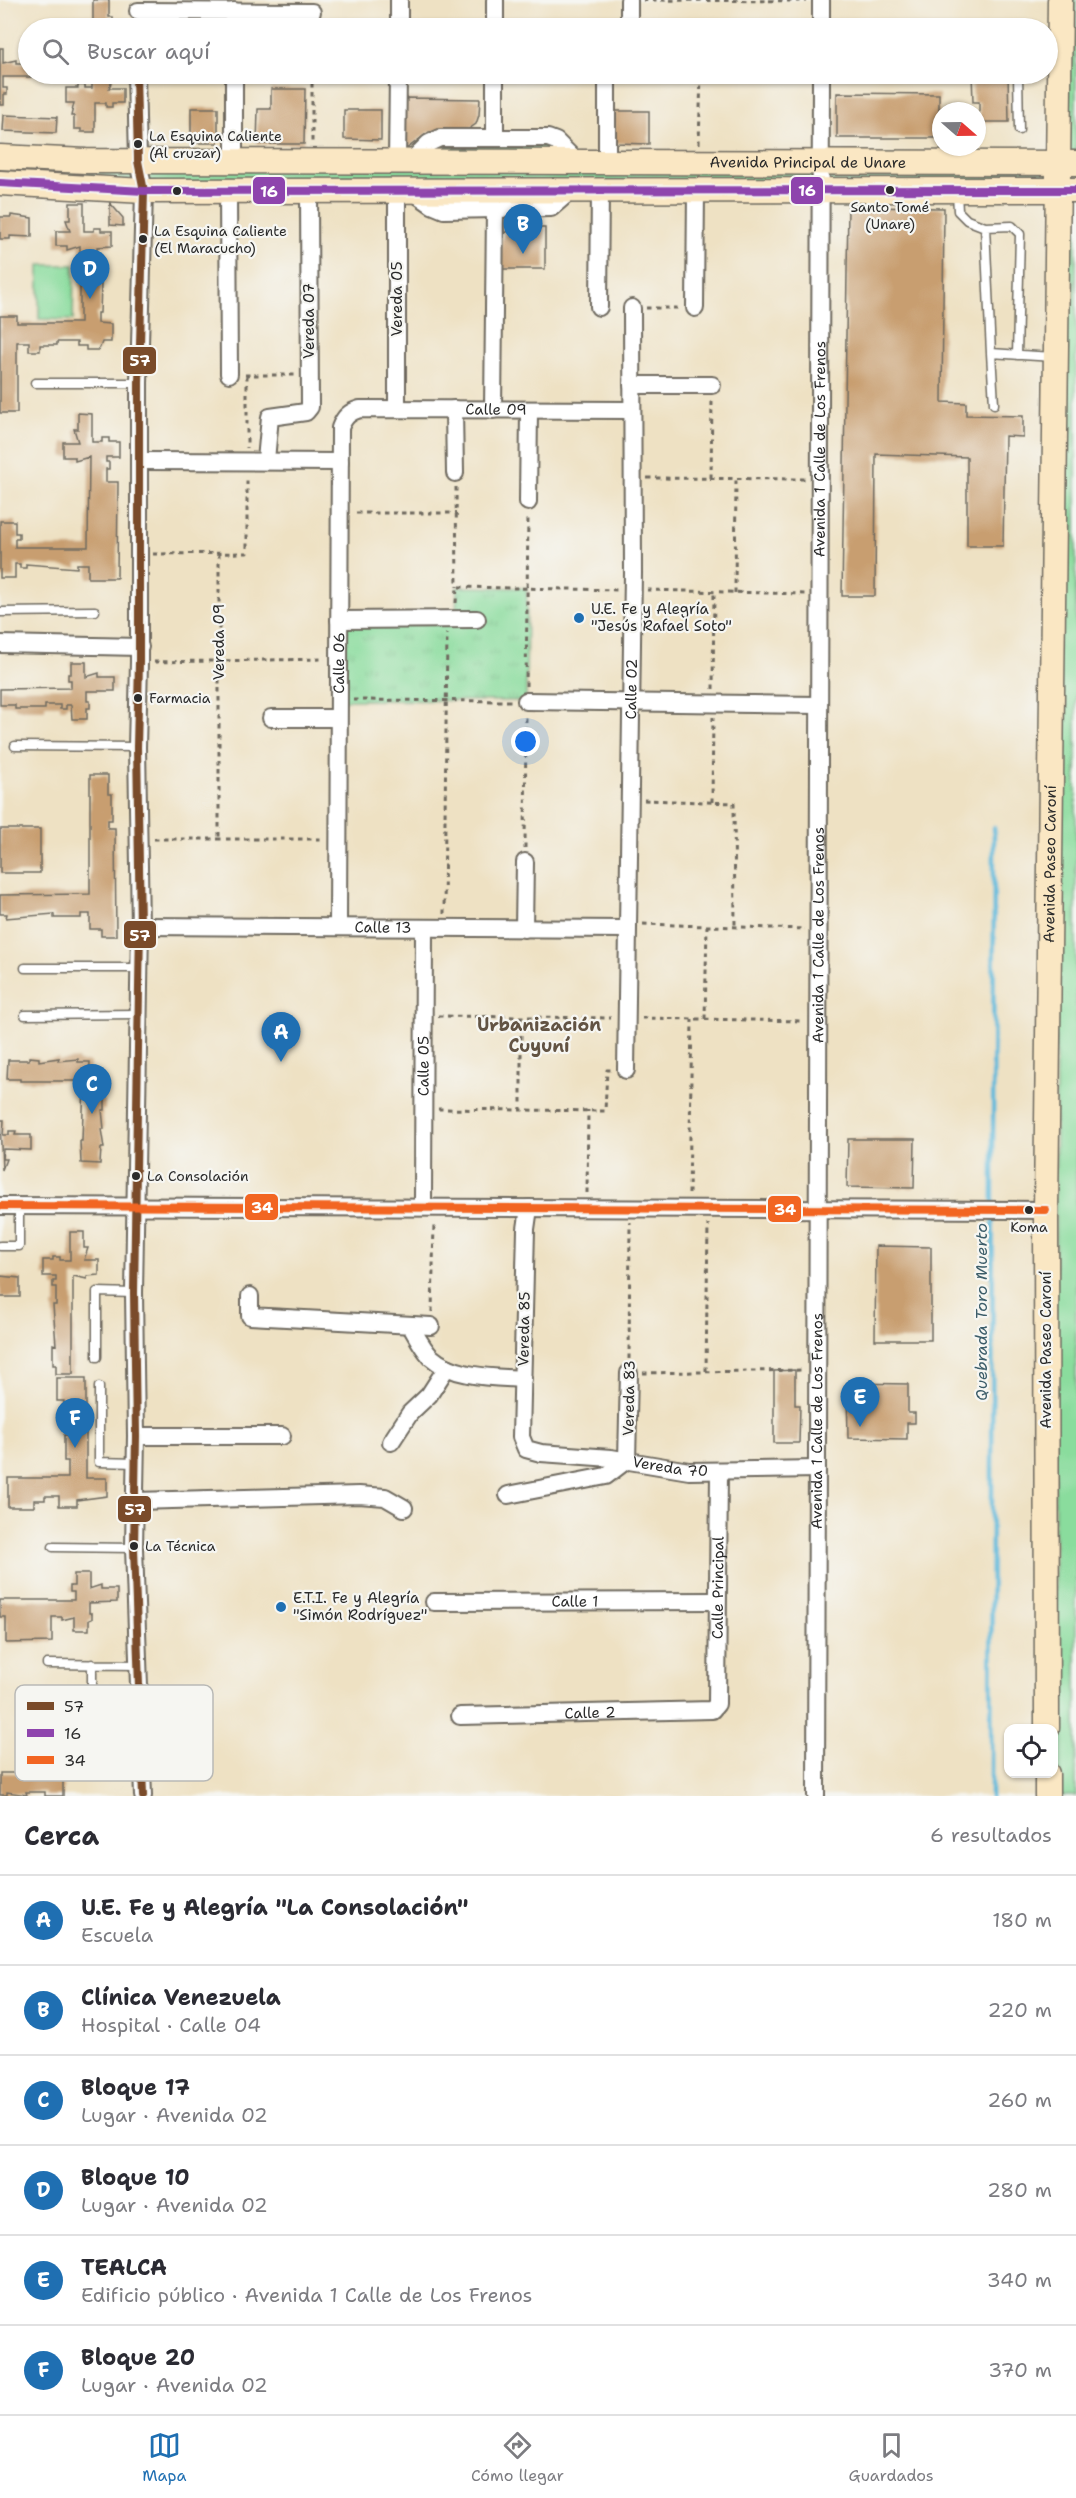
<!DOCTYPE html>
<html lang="es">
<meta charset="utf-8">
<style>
:root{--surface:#fff;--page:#f7f7f7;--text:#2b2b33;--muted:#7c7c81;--line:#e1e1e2;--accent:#1f6fb2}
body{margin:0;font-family:"Shantell Sans",sans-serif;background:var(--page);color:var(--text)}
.controls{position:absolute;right:18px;bottom:18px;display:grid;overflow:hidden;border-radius:12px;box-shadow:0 2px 4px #0004}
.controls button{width:54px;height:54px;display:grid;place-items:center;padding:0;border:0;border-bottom:2px solid var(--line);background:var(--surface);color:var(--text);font:30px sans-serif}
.compass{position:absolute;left:932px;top:102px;width:54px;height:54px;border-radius:50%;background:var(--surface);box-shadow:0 2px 4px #0004;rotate:110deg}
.you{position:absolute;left:526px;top:742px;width:21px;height:21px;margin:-15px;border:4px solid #fff;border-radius:50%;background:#1a73e8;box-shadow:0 0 0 9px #1a73e833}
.badge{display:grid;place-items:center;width:39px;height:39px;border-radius:50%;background:var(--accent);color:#fff;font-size:20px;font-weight:700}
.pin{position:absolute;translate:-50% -50px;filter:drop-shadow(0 2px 3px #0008)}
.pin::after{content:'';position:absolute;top:32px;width:21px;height:18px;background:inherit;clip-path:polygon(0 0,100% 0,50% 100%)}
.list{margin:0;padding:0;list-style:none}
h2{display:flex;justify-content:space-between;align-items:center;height:78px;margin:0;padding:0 24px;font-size:26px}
h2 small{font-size:20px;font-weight:400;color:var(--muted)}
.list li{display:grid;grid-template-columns:39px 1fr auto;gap:18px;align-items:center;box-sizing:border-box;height:90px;padding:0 24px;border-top:2px solid var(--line)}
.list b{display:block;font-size:22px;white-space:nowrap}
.list p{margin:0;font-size:20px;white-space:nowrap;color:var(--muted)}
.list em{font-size:20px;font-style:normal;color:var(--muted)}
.icon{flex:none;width:33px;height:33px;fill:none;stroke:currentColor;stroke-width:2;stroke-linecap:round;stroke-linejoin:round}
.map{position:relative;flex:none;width:1076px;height:1796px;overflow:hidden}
.search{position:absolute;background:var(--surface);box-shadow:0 2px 4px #0004;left:18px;right:18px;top:18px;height:66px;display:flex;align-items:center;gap:15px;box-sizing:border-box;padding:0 21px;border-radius:33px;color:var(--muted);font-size:22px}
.sheet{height:618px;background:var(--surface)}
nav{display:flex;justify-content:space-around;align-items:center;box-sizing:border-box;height:84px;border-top:2px solid var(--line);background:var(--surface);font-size:16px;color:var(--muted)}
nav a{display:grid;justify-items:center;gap:3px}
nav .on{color:var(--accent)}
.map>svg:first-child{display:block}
.grass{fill:#8adc9d;stroke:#5a8464;stroke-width:1.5}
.park{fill:url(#park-tufts);stroke:#5a8464;stroke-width:1.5}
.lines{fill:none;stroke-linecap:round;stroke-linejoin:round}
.stream{stroke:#5db9db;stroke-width:4.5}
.building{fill:#c89e6f}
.lane-casing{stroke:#6f6b60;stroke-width:11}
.street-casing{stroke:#6f6b60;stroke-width:20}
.secondary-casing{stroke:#6f6b60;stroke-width:27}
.path{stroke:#6f6b60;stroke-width:3;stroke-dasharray:4.5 4.5;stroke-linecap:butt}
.lane{stroke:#fff;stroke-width:8}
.street{stroke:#fff;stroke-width:16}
.secondary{stroke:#fae7c3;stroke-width:24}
.bus-1-casing{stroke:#f6f6f2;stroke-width:12}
.bus-2-casing{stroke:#f6f6f2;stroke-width:12}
.bus-3-casing{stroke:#f6f6f2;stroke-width:12}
.bus-1{stroke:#7a4b2a;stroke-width:8}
.bus-2{stroke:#8e44ad;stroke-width:8}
.bus-3{stroke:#f26522;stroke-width:8}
.bus-dot{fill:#2b2b2b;stroke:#f6f6f2;stroke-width:2}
.poi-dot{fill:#1f6fb2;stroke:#f6f6f2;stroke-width:2}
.labels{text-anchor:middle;stroke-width:4.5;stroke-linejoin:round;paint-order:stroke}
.bus-label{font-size:14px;fill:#2b2b2b;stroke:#f6f6f2;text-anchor:start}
.street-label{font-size:15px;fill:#2b2b2b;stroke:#f6f6f2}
.poi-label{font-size:15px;fill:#2b2b2b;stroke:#f6f6f2;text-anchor:start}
.water-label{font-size:16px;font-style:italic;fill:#3c5d69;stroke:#f6f6f2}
.quarter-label{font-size:18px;font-weight:bold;fill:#625343;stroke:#f6f6f2}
.key{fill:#f6f6f2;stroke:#b9b9b6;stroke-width:1.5}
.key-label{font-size:16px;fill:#2b2b2b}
.line-badge{stroke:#f6f6f2;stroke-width:2}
.badge-label{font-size:16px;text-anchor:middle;font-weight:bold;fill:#fff}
</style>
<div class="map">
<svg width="1076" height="1796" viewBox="0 0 1076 1796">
<defs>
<pattern id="park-tufts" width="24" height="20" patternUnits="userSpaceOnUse" patternTransform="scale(1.5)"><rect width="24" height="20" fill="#8adc9d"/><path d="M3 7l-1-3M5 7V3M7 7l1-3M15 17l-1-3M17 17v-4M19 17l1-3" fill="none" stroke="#77bd87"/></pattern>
</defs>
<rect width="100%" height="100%" fill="#f6f6f2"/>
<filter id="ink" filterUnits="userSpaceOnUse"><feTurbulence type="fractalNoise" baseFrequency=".0167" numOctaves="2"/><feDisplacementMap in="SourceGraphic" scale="12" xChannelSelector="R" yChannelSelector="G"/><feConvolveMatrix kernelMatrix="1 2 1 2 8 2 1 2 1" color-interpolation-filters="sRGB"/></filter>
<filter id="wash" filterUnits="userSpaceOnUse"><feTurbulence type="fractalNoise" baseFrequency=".008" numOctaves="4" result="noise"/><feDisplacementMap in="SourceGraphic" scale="24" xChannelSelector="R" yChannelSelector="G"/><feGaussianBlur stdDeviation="1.35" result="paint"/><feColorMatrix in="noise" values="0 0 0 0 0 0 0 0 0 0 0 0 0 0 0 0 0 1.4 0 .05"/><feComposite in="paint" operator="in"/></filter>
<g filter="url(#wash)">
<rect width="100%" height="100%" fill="#eee1c3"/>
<path class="grass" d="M1060 0H1076V163H1059L1076 190V1796H1047L1054 1774 1058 190 409 189 0 183V157L412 160 429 143 547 138 576 161 1058 163Z
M39 265H74L73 320 39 319Z"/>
<path class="park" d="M457 587 527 588 526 701 338 700 339 620 456 619Z"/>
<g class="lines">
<path class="stream" d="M991 1796 994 828"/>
</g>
<g id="blocks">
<path class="building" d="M93 0H109V17H113V28H93Z
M0 48H3V63L16 60V63H28V74H32V77H3V88H7V94H4V105H0Z
M92 74H109V77H113L109 88H123V103H112V107H106V103H95V132H81V129H74V116H71L74 103H66V88H78V85H85V88H92Z
M972 74H1008L1009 122H979V102H973Z
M271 89H305L304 144H257L258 109H271Z
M837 93 939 94V138H837Z
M402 98 480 99 479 115 476 124 467 130 429 132 402 152Z
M191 108H218V143H191Z
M344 110H381V140L344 139Z
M614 111H649V144L614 143Z
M4 115 57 117 56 133 3 131Z
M70 203H84V231H94V228H101V231H112V246L97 247V253H101V259H97V284H101L100 313H97V323L111 324V342H102L99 350H86V346H77V342H57V345H40V351H29V342H17V413H0V316H17V323H80V246L67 250V246H56V231H70L66 220H70Z
M110 203 123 218V226L110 225Z
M848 207 944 208 942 402 966 403V415L1023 416V437L1005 436 1003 546H967V457L876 454 875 596H842Z
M11 215 32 218V237L10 236V239H0V217H11Z
M513 228H545V269H501V240L504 234Z
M78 413 92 414V442H102V438H109V442H119V457H106V462H109V469H106V482H118L117 578H88V564H77V568L26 564V568H20V564H15V578H0V521H15V533H19V539H15V547H88L89 457 75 461V457H63V442H78L74 429H78Z
M71 662H86V677L99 673V677H115V691H87V701H90V708H87V719H72L71 705H66V709H60V705H45V709H15V705H0V689L71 688V680H68V674H71Z
M90 775H108V794H112V820H108V828H115L116 936H101V929H90V914H81V918H54V914L6 918 7 914H0V895L90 894Z
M0 829H40V873H0Z
M29 1057 39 1058V1061L59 1058 58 1061 78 1059V1062H90L89 1081H103L102 1100H105V1110H102L104 1129H101L104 1148H101L100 1164 81 1163 80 1141H82L84 1081H20V1079H7L8 1060H29Z
M0 1120H4L3 1135H9V1131H16L15 1135H31V1150L3 1149 2 1159H6L2 1170Z
M848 1139H915L914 1188 847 1187Z
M70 1232H84V1248H88L84 1260H99V1275L87 1276V1279L73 1276V1374H56V1365H53V1344L56 1345 53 1305H56V1287H53V1281H56V1276H43V1260H53V1257H60V1260H70Z
M876 1246 931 1247V1340H875Z
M0 1276 20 1278V1297H0Z
M795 1370V1405H800L799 1443H774V1371Z
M57 1378H86V1478H107V1496L77 1500V1506H59V1496H45V1500H34V1507H8V1478H68V1461H64V1435H68V1415H64V1401H57Z
M847 1383 908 1384V1413H915V1423H907V1439L848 1438Z
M74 1574H89V1589L101 1585V1589H117V1602L89 1603V1613H92V1619L89 1620V1630H74V1617L62 1620V1617H52V1642L6 1643V1617H0V1600H74V1592H70V1586H74Z
M45 1696H63V1717H66L67 1728 63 1727V1737L67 1736 63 1756H67V1766H63V1796H45V1792H26L27 1795 7 1792V1795H0V1773H45L42 1708 45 1709Z"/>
</g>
</g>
<g filter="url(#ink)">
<use href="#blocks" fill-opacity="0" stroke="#6f6b60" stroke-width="1.5"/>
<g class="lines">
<g class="lane-casing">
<path id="lane" d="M1018 74 1019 130
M957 193 958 211 967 220 985 227 991 353 1054 357
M985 227 1012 226 1020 234 1017 355
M991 353 994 404
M35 383H139
M0 612 95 611
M15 746 137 747
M25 968H139
M25 1015 139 1014
M0 1246H19V1206
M97 1357V1292L134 1293
M99 1387V1462L136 1463
M53 1547 134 1548
M47 1664 138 1665
M92 1771V1664"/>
</g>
<g class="street-casing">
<g id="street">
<path d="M138 11 312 12"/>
<path d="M234 28V11"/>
<path d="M399 28V0"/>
<path d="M495 28V0"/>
<path d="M629 28V0"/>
<path d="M821 28V0"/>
<path d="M136 74 138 161 144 191 139 383V662L137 747 140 926 134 1293 136 1436 134 1548 143 1796"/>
<path d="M495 138V74"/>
<path d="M412 160 429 143 440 138H548L556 141 576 161"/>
<path d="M234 161V74"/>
<path d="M397 161 398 74"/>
<path d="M607 162V74"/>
<path d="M397 188V409"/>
<path d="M228 189 229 374"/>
<path d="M412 191 432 205 444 210 495 209 551 208 574 188"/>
<path d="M599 307 600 188"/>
<path d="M695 308 696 189"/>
<path d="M632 385H712"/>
<path d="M454 409 455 473"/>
<path d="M493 410 495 209"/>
<path d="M266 460 270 417 306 412 310 407 309 189"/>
<path d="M140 461 340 462"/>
<path d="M528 502 529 410"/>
<path d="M339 620 477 619"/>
<path d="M0 644 140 647"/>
<path d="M526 701 819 705"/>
<path d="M271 718H338"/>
<path id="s1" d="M140 926 627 929"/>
<path id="s2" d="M338 927 340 428C344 417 349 412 360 409L632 410"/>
<path d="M524 929 525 862"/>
<path id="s3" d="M626 1070 633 573 632 308"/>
<path d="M0 1206 1046 1210"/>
<path id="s4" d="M423 1206 424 928"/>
<path id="s5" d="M529 1208 526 1229 521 1437 526 1449 541 1453 611 1458 689 1471 817 1469"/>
<path d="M250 1296V1316L431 1326"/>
<path d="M410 1325C416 1335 422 1348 431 1357 454 1378 494 1377 523 1379"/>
<path d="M136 1436H282"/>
<path d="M391 1442 410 1413 429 1395 447 1367"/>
<path d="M508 1495 606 1476 627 1460 629 1373"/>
<path d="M136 1501 359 1495 385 1497 404 1508"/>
<path id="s6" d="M434 1602 717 1601"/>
<path id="s7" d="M460 1716 712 1710 717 1704 719 1472"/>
<path id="s8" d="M816 1796 821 74"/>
</g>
</g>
<g class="secondary-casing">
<g id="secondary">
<path id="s9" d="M0 157 86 161 1076 163"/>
<path d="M0 183 144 191 1076 190"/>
<path id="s10" d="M1047 1728 1046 1210 1060 0"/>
<path d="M1047 1774V1796"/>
</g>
</g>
<path class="path" d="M643 0 807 1
M312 74V144
M699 144 701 74
M646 308H681
M245 375H296
M247 375V448
M647 478 806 479
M711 478 712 399
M456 487 457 587
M356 513H456
M219 553V839
M153 554 247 553V476
M647 590 805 594
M735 593 736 478
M456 603 457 587 619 590
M154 662 325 659
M526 686 528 516
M713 689 714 592
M353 700 512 701
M644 800 734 803 735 927
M712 802 713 717
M154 839H324
M525 848 526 714
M444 914 447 633
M643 924 805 929
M438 1016 611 1018
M521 1017V1110
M642 1018 803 1021
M705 1019 707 926
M438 1109 605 1111 607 1070H612
M587 1193 588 1110
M689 1194 692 1019
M432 1312 434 1223
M629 1359 630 1222
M706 1371 708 1224
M643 1373 804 1370"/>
<use href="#lane" class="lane"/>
<use href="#street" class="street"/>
<use href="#secondary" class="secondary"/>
<g class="bus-1-casing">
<path id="bus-1" d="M136 74 138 161 144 191 139 383V662L137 747 140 926 134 1293 136 1436 134 1548 143 1796"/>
</g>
<g class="bus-2-casing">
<path id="bus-2" d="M0 183 144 191 1076 190"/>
</g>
<g class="bus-3-casing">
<path id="bus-3" d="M0 1206 1046 1210"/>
</g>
<use href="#bus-1" class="bus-1"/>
<use href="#bus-2" class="bus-2"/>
<use href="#bus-3" class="bus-3"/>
</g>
</g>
<g class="bus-dot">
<circle cx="138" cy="144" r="5"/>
<circle cx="890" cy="190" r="5"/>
<circle cx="177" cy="191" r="5"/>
<circle cx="143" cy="239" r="5"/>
<circle cx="138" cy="698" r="5"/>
<circle cx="136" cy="1176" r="5"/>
<circle cx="1029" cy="1210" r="5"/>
<circle cx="134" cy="1546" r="5"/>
</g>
<g class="poi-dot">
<circle cx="579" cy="618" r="6"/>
<circle cx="281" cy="1607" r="6"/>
</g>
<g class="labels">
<g class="bus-label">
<text x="149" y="141">La Esquina Caliente<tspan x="149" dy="17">(Al cruzar)</tspan></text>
<text x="890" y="212" text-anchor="middle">Santo Tomé<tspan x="890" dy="17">(Unare)</tspan></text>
<text x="154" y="236">La Esquina Caliente<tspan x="154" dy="17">(El Maracucho)</tspan></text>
<text x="149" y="703">Farmacia</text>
<text x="147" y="1181">La Consolación</text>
<text x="1029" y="1232" text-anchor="middle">Koma</text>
<text x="145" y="1551">La Técnica</text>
</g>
<g class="street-label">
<text dy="5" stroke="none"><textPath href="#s9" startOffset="808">Avenida Principal de Unare</textPath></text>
<text transform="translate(397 299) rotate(-90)" y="5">Vereda 05</text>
<text transform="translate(309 321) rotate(-90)" y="5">Vereda 07</text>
<text dy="5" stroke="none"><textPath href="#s2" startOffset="664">Calle 09</textPath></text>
<text dy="5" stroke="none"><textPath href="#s8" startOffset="1347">Avenida 1 Calle de Los Frenos</textPath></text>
<text transform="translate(219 642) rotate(-90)" y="5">Vereda 09</text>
<text dy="5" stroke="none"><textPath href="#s2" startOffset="264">Calle 06</textPath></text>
<text dy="5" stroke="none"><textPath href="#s3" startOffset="381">Calle 02</textPath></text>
<text dy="5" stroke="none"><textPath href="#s10" startOffset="864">Avenida Paseo Caroní</textPath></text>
<text dy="5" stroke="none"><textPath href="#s1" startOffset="243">Calle 13</textPath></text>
<text dy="5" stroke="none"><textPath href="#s8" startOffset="861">Avenida 1 Calle de Los Frenos</textPath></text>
<text dy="5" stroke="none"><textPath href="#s4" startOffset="140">Calle 05</textPath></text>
<text transform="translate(524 1329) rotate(-89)" y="5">Vereda 85</text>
<text transform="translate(1046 1350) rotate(-90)" y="5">Avenida Paseo Caroní</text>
<text transform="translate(629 1398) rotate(-89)" y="5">Vereda 83</text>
<text dy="5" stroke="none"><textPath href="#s8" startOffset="375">Avenida 1 Calle de Los Frenos</textPath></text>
<text dy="5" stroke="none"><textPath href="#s5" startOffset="388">Vereda 70</textPath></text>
<text dy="5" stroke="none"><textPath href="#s7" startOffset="376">Calle Principal</textPath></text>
<text dy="5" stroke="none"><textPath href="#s6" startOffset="141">Calle 1</textPath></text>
<text dy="5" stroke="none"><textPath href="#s7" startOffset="130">Calle 2</textPath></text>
</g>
<g class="poi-label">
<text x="591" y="614">U.E. Fe y Alegría<tspan x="591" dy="17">"Jesús Rafael Soto"</tspan></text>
<text x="293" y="1603">E.T.I. Fe y Alegría<tspan x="293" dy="17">"Simón Rodríguez"</tspan></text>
</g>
<g class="water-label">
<text transform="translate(981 1312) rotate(-90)" y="6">Quebrada Toro Muerto</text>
</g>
<g class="quarter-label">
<text x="539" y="1031">Urbanización<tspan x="539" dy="21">Cuyuní</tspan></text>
</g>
</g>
<rect x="15" y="1685" width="198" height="96" rx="9" class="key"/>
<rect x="27" y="1702" width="27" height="8" fill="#7a4b2a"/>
<rect x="27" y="1729" width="27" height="8" fill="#8e44ad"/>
<rect x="27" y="1756" width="27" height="8" fill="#f26522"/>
<g class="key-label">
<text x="64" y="1712">57</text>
<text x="64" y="1739">16</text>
<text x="64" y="1766">34</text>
</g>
<g class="line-badge">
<rect x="790" y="176" width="34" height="29" rx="6" fill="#8e44ad"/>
<rect x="252" y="176" width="34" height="29" rx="6" fill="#8e44ad"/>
<rect x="122" y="346" width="35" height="29" rx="6" fill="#7a4b2a"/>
<rect x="123" y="920" width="34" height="29" rx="6" fill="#7a4b2a"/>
<rect x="244" y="1193" width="35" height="28" rx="6" fill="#f26522"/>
<rect x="767" y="1195" width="35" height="28" rx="6" fill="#f26522"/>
<rect x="117" y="1495" width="35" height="28" rx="6" fill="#7a4b2a"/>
</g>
<g class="badge-label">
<text x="807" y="196">16</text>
<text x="269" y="197">16</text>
<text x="140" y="366">57</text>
<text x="140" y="941">57</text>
<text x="262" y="1213">34</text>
<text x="785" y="1215">34</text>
<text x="135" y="1515">57</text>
</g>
</svg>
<div class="controls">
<button><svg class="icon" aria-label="locate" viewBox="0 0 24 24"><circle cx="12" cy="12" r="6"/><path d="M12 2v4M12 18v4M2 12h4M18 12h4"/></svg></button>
</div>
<svg class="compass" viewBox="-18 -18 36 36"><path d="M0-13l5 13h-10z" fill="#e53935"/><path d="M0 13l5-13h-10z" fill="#7c7c81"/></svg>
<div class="you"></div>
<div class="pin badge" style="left:281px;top:1062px">A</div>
<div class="pin badge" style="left:523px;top:254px">B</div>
<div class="pin badge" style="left:92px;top:1114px">C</div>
<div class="pin badge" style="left:90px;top:299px">D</div>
<div class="pin badge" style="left:860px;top:1427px">E</div>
<div class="pin badge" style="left:75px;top:1448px">F</div>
<div class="search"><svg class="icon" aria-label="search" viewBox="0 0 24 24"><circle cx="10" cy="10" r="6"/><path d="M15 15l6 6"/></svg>Buscar aquí</div>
</div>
<section class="sheet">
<h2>Cerca<small>6 resultados</small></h2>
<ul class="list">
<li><span class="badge">A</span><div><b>U.E. Fe y Alegría &quot;La Consolación&quot;</b><p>Escuela</p></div><em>180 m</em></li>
<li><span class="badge">B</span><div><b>Clínica Venezuela</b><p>Hospital · Calle 04</p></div><em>220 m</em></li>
<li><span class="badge">C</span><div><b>Bloque 17</b><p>Lugar · Avenida 02</p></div><em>260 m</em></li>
<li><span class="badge">D</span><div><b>Bloque 10</b><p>Lugar · Avenida 02</p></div><em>280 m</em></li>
<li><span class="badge">E</span><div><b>TEALCA</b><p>Edificio público · Avenida 1 Calle de Los Frenos</p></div><em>340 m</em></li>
<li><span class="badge">F</span><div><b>Bloque 20</b><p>Lugar · Avenida 02</p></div><em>370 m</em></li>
</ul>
</section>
<nav>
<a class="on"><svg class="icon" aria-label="map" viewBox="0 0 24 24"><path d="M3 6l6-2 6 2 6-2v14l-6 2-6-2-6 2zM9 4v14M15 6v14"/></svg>Mapa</a>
<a><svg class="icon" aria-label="directions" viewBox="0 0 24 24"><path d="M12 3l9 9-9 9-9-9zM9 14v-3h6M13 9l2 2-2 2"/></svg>Cómo llegar</a>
<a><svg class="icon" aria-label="saved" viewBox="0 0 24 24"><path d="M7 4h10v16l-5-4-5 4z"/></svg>Guardados</a>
</nav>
